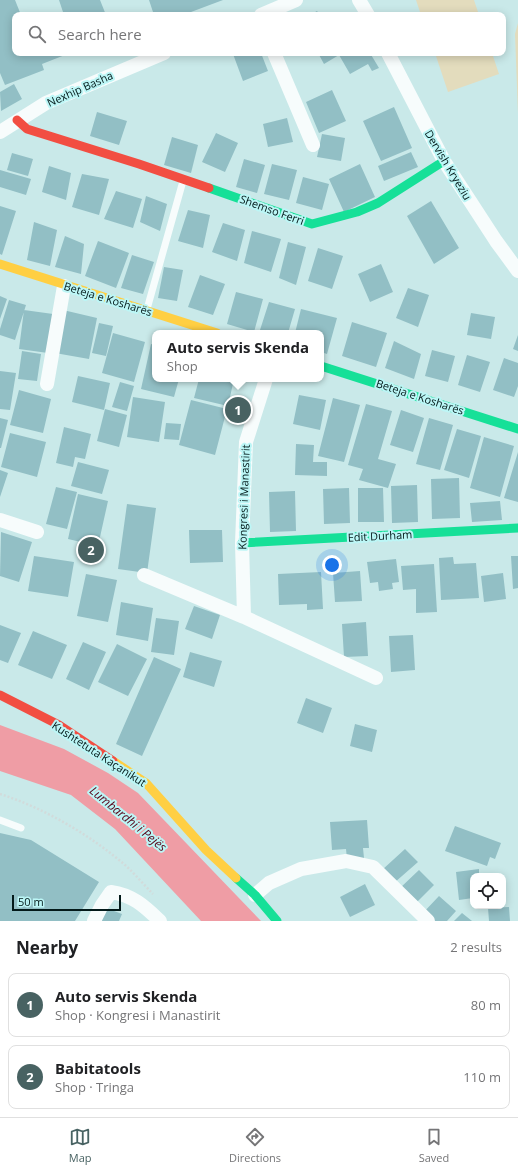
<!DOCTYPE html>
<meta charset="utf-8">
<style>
:root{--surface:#fff;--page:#f6f6f6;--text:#202124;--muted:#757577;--line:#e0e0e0;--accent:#486262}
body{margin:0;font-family:"Open Sans",sans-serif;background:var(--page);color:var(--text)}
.controls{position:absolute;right:12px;bottom:12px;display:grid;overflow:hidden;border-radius:8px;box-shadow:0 2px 10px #0003}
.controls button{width:36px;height:36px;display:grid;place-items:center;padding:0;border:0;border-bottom:1px solid var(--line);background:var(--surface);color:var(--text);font:20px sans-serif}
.scale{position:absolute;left:12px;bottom:10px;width:109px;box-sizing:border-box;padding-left:4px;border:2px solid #031a1a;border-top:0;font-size:11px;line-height:14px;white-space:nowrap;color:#031a1a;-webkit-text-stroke:3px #bcf6f6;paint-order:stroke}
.you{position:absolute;left:332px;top:565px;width:14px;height:14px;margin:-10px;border:3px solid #fff;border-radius:50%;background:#1a73e8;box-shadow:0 0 0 6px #1a73e833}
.badge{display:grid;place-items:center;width:26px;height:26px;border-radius:50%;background:var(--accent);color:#fff;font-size:13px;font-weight:700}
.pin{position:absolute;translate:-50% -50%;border:2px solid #fff;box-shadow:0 1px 4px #0006}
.popup{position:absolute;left:152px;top:330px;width:172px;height:52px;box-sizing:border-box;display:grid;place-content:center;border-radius:8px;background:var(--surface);filter:drop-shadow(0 1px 3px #0005);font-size:13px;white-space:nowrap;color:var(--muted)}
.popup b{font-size:15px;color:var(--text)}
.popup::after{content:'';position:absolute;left:50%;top:100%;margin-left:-8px;border:8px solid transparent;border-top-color:var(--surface)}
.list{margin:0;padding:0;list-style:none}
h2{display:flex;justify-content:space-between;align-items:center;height:52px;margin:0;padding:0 16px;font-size:17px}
h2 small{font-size:13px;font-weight:400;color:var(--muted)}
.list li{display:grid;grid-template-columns:26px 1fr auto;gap:12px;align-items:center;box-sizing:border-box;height:64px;margin:0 8px 8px;padding:0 8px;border:1px solid var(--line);border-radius:8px}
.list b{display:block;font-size:15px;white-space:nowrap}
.list p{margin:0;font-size:13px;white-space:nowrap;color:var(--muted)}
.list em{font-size:13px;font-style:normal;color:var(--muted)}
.icon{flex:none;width:22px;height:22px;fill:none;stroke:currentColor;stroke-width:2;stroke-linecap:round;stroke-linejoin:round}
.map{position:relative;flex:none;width:518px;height:921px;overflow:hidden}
.search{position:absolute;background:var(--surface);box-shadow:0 2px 10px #0003;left:12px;right:12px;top:12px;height:44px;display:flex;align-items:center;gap:10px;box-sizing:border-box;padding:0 14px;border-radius:8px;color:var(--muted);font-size:15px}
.sheet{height:196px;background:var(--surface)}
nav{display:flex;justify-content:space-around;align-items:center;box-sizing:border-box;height:56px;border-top:1px solid var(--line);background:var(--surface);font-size:11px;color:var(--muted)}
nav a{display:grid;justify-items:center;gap:2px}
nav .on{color:var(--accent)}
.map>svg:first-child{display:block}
.green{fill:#e3dcbd}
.water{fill:#ef9da5}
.building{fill:#92bfc5}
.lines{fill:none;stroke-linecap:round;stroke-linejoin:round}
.path{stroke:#d1dbdb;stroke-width:2.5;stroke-dasharray:2 2;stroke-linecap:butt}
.lane{stroke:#f7fcfc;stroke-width:7}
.street{stroke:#f7fcfc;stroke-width:14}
.fast{stroke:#16e098;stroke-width:9}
.slow{stroke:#ffcf43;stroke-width:9}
.jam{stroke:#f24e42;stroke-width:9}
.labels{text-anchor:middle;stroke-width:4;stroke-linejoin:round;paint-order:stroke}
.street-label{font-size:11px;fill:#031a1a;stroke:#bcf6f6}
.water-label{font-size:12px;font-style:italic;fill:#580419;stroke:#bcf6f6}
</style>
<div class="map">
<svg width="518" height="921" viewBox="0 0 518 921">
<rect width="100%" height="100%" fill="#c9e9e9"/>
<path class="green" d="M416 0H474L479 15H421Z
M518 23V114L515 34Z
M435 53H492L499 74 448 92Z"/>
<path class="water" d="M0 725 64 749 108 773 138 793 261 921H201L115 829 71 795 0 771Z"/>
<path class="building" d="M0 0H15L21 15H15V53H70L42 64 44 70 5 85 0 73Z
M59 0H100L106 15H64Z
M149 0H223L183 15H154Z
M317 11 320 15H310Z
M236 53H261L268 71 243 81 233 54Z
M318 53H361L363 56 370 53 379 68 372 71 368 64 350 74 339 55 324 64Z
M14 84 22 99 1 111 0 92Z
M332 90 346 121 319 133 306 102Z
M394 107 412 148 381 161 363 121Z
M97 112 127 121 119 145 90 136Z
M287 118 293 142 268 147 263 124Z
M216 133 238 143 225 172 202 162Z
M322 134 345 138 341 161 317 157Z
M172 137 198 145 191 173 164 165Z
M411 152 418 167 384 181 378 166Z
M12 153 33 159 28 176 7 170Z
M244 159 265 165 257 193 236 187Z
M272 164 297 170 289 200 264 194Z
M360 164 375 197 344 212 329 179Z
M49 166 71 173 66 200 42 192Z
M0 170 31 179 26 195 0 187Z
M82 174 109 179 99 215 72 207Z
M303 177 329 184 322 210 296 203Z
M116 191 142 199 133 228 104 219Z
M146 196 167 204 160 231 140 222Z
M431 201 459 248 434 264 407 216Z
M0 206 16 211 2 255 0 254Z
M188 210 210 215 203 248 178 241Z
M34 222 57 230 50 266 27 260Z
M223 223 245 230 237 261 212 252Z
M252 231 281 239 271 272 244 263Z
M65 236 84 244 81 274 55 267Z
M98 241 129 253 116 288 85 276Z
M288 242 306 247 296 285 279 278Z
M318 248 343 256 332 289 308 281Z
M132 255 154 262 143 294 121 288Z
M381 264 393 292 370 302 358 274Z
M164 267 183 270 177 301 158 298Z
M200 275 225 284 213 315 188 307Z
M408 288 429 295 418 327 396 318Z
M236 292 263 299 254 332 227 324Z
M0 296 7 299 0 319Z
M9 300 26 305 15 340 0 335V329Z
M269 302 295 309 288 333H270L260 330Z
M301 309 337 318 327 354 321 352V333H295Z
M24 310 53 314 48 353 19 349Z
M63 310 97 318 89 359 55 353Z
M471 313 495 317 491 339 467 335Z
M352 322 387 333 376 367 342 356Z
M99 323 113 326 106 356 92 353Z
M113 333 145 342 134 382 102 373Z
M518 335V351L513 349Z
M394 341 421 354 414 379 385 368Z
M151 344 155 345V379H179L174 397 141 389Z
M432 350 455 356 448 382 425 376Z
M22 351 41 354 37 381 18 379Z
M467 355 490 362 480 392 458 385Z
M504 358 518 363V386L514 397 493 390Z
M0 371 16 373 10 410 0 409Z
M78 376 110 383 104 410 72 402Z
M199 379H234L228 406 194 398Z
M120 382 134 386 127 411 112 407Z
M19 390 51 399 43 433 10 425Z
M299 395 326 400 320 430 293 424Z
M133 397 165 402 159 442 127 437Z
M333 398 360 405 344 462 318 456Z
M191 400 227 409 215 455 179 445Z
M366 404 392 411 378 459 396 464 388 488 359 480 363 469 348 465Z
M105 409 127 415 119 447 97 441Z
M401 410 424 418 413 452 390 445Z
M0 418 8 420 1 448H0Z
M429 418 453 425 440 470 416 464Z
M166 423 181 424 179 440 164 439Z
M64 427 91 434 85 459 75 457 73 467 56 463Z
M457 429 481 436 469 478 444 470Z
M10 433 46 442 37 477 1 467Z
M484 437 514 446 500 497 470 488Z
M296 444 314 445 313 462H327V476L295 475Z
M518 452V502L504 498Z
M78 462 109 470 102 494 71 486Z
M0 470 8 473 0 497Z
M459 478 460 518 432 519 431 479Z
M417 485 418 522 392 523 391 486Z
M56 487 77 492 67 529 46 524Z
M349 488 350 523 324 524 323 489Z
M358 488H383L384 522H358Z
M295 491 296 531 270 532 269 492Z
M78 494 108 501 98 546 68 539Z
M500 501 502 520 472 522 470 503Z
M127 504 156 508 147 573 118 569Z
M189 530H222L223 562 190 563Z
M1 532 32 542 19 582 0 576Z
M34 556 74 562 68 597 28 591Z
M511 556H518V588L513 589Z
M453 557 454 564 476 563 479 598 441 600 439 558Z
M396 559 399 582 392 583 393 589 379 591 378 582 370 583 367 562Z
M434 564 437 612 416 613V589L403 590 401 566Z
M360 571 362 601 335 602 333 573Z
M321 572 323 609 307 610V604L279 605 278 574Z
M503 573 506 599 484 602 481 576Z
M86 574 117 580 108 622 77 616Z
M121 602 153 608 148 641 116 635Z
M194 606 220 615 212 639 185 629Z
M156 618 179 621 174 655 151 652Z
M366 622 368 656 344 657 342 624Z
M0 625 21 633 8 663 0 660Z
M33 631 67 645 52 679 18 665Z
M413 635 415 670 391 672 389 636Z
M83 642 106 652 89 690 66 679Z
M117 644 147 659 128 696 98 682Z
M190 652 222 661 214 687 183 677Z
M154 657 181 669 142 756 116 744Z
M306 698 332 708 323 733 297 723Z
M355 724 377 730 372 752 350 746Z
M367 820 369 848H363L364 858 347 859 346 849 332 850 330 822Z
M455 826 501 843 495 859 490 857 487 866 445 851Z
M0 833 31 840 99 882 75 921H0Z
M405 849 418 862 394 883 382 870Z
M479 869V876H473V898L459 900 456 872Z
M419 870 434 885 414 905 399 889Z
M365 884 375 905 350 917 340 897Z
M439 896 456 911 447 921H429L422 914Z
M509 907 510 921H489L488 908Z
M106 908 122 914 119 921H101Z
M462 913 472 921H454Z"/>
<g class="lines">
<path class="path" d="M0 794C44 808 90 835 125 865 135 874 144 885 153 894"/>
<path class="lane" d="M147 309 183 181
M0 820 21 828"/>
<path class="street" d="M359 0 368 15
M261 15 296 0
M274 53 313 145
M388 53 444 161 496 241 518 271
M0 132 46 103 164 53
M47 384 64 286
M0 520 37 532
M144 575 244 617 376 678
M244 617 242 543 246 442 266 379
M255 895 269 883 301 869 346 861 373 867 428 921
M94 921 102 905 111 892C133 895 145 907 160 921"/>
<path class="fast" d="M209 188 312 224 357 212 378 203 444 161
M321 366 518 429
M242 543 518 528
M236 878 255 895 277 921"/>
<path class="slow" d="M0 264 217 333
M113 761 146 783 206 850 236 878"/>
<path class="jam" d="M17 120 27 129 139 164 209 188
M0 695 59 725 113 761"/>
</g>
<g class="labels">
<g class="street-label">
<text transform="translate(80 89) rotate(-24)" y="4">Nexhip Basha</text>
<text transform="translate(448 165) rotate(59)" y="4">Dervish Kryeziu</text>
<text transform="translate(272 210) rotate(20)" y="4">Shemso Ferri</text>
<text transform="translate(108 299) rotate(17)" y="4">Beteja e Kosharës</text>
<text transform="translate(420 397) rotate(18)" y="4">Beteja e Kosharës</text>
<text transform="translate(244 497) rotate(-88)" y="4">Kongresi i Manastirit</text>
<text transform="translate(380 536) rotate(-3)" y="4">Edit Durham</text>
<text transform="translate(99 754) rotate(33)" y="4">Kushtetuta Kaçanikut</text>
</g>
<g class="water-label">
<text transform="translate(128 819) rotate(39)" y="4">Lumbardhi i Pejës</text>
</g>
</g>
</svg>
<div class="controls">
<button><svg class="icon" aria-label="locate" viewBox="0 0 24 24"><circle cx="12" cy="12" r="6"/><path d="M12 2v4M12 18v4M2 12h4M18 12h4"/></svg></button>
</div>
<div class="scale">50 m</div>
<div class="you"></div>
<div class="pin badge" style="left:238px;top:410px">1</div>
<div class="popup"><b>Auto servis Skenda</b>Shop</div>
<div class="pin badge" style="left:91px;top:550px">2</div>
<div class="search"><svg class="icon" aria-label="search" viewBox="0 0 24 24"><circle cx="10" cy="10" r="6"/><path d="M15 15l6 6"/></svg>Search here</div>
</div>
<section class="sheet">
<h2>Nearby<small>2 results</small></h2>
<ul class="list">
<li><span class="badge">1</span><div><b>Auto servis Skenda</b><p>Shop · Kongresi i Manastirit</p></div><em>80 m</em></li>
<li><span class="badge">2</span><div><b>Babitatools</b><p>Shop · Tringa</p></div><em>110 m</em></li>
</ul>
</section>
<nav>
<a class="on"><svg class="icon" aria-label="map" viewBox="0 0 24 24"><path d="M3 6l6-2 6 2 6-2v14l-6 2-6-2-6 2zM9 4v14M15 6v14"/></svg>Map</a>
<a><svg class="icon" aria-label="directions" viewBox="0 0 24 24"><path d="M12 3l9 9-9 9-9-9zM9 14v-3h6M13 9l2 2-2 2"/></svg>Directions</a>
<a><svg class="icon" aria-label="saved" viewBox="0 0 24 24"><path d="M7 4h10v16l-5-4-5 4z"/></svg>Saved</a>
</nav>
